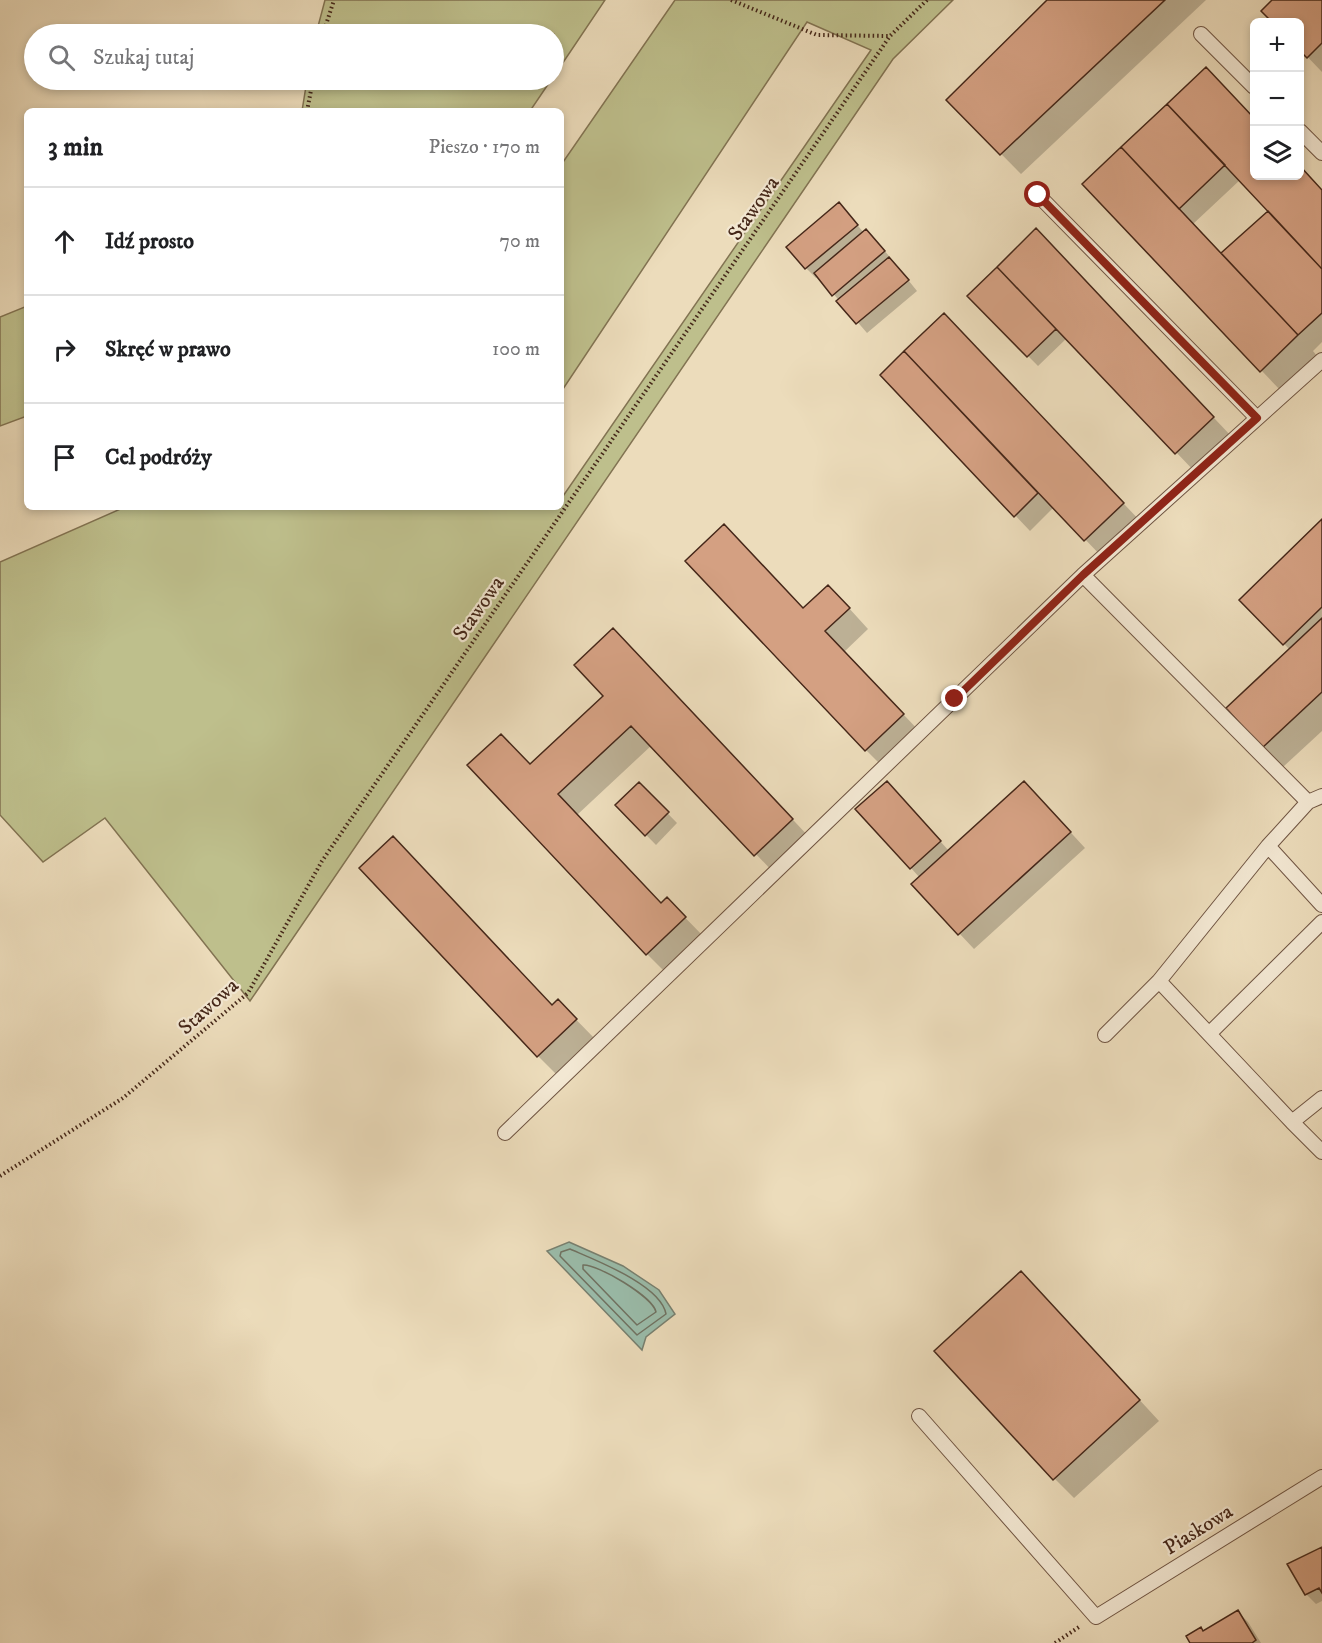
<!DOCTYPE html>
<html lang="pl">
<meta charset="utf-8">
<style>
:root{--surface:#fff;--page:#f6f6f6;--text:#202124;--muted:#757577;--line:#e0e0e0}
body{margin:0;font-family:"IM FELL DW Pica",serif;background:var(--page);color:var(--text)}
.controls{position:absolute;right:18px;top:18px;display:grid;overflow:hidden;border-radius:9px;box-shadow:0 3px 9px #0003}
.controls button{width:54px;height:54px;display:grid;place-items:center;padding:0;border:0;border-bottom:2px solid var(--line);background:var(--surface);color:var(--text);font:30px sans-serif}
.stop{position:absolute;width:18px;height:18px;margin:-14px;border:4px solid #8f2418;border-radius:50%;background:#fff}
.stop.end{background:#8f2418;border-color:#fff;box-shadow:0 2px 6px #0008}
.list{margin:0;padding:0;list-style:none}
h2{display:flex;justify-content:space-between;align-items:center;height:78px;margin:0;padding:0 24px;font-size:26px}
h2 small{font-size:20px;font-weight:400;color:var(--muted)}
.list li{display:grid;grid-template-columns:39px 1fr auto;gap:18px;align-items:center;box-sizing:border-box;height:108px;padding:0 24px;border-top:2px solid var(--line)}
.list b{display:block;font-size:22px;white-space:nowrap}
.list em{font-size:20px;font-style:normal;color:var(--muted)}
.icon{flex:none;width:33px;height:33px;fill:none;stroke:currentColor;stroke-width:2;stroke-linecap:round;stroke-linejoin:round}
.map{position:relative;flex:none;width:1322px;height:1643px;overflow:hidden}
.search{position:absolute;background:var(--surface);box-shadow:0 3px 9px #0003;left:24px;top:24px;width:540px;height:66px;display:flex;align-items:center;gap:15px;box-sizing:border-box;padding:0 21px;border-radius:33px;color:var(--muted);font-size:22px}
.panel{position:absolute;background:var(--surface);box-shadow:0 3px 9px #0003;left:24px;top:108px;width:540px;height:402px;border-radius:9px}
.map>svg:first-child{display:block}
.green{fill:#bebf8c;stroke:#827352;stroke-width:1.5}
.water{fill:#9abcaa;stroke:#788070;stroke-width:1.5}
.shadow{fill:#0003;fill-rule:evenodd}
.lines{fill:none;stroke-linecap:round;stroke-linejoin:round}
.shore{stroke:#707262;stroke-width:1.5}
.building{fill:#d4a082;stroke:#452719;stroke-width:1.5}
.service-casing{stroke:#6f5442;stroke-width:16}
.path{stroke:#452719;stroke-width:4;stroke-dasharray:1.5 3;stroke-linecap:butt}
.service{stroke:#f3e8d3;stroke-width:14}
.route{stroke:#8f2418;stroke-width:8}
.labels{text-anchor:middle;stroke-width:4.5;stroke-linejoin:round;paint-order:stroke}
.street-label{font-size:21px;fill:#452719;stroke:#f3e8d3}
</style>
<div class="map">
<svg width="1322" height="1643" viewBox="0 0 1322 1643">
<rect width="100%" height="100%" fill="#ecdcbb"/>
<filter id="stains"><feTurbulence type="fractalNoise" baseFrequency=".00333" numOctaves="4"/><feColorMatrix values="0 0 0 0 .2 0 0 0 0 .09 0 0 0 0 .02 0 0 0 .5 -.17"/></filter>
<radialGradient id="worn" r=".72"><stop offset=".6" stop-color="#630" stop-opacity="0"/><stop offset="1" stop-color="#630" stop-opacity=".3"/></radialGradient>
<path class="green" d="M325 0H605L554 76V34H316Z
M675 0H953L893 59 250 1001 105 818 43 862 0 815V562L125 507H551L554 509 561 507V499L871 50 807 22 561 392V165Z
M307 80H551L530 111H302Z
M27 306V416L0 426V317Z"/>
<path class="water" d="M569 1242 623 1266 659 1290 675 1314 646 1337 642 1350 547 1251Z"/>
<path class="shadow" d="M1049 0H1206L1021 174 948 100Z
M1274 0H1322V72L1300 49V22H1274L1263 11Z
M1226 89 1254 119V176H1300V167L1322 191V342L1313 351 1317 356 1281 391 1084 184ZM1240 180 1270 211 1221 254 1193 224Z
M848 214 864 233 866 231 876 240 917 291 867 333 818 276 816 278 806 268Z
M1036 230 1233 438 1196 473 1067 338 1038 366 969 296Z
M964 335 1143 524 1105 560 1054 507 1030 531 883 375 905 352Z
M1322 521V731L1283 767 1263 747 1290 650 1241 600Z
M848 607 868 629 844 652 923 735 886 770 866 750 804 610Z
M633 650 812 840 775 874 652 745 577 815 662 904 667 899 705 938 667 974 647 954 530 766 605 696Z
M639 784 677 823 656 845 617 805Z
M897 793 949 851 1039 798 1085 848 974 949 913 884 920 878 858 809Z
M558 1001 596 1040 558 1076 538 1056 553 1006Z
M1041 1293 1159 1421 1074 1498 1054 1478Z
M1322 1548V1601L1316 1604 1306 1594Z
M1238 1612 1248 1622 1261 1643H1192L1201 1629 1204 1632Z"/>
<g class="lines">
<path class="shore" d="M570 1249C595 1260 661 1285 666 1314L637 1335 560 1256 561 1252Z
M583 1265C598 1264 653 1297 656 1312L637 1325 583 1269Z"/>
</g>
<path class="building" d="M1047 0H1165L1000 155 946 100Z
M1272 0H1322V43L1307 58 1300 51V22H1272L1261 11Z
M1206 67 1254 118V176H1300V166L1322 190V269L1167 104Z
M1167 104 1225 165 1179 209 1121 147Z
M1121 147 1298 335 1260 372 1082 184Z
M839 202 858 225 805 269 786 247Z
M1268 211 1322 269V313L1298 335 1221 253Z
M1036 228 1214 417 1175 454 997 267Z
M866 229 885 251 832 296 814 273Z
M889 257 909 280 856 324 836 301Z
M997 267 1056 329 1027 357 967 296Z
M944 313 1124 503 1084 541 904 351Z
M904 351 1038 493 1014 517 880 375Z
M1322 519V607L1283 645 1239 600Z
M724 524 803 608 828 585 850 608 825 631 904 714 865 751 685 561Z
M1322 618V692L1262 748 1226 708Z
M613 628 793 819 754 856 631 726 558 794 661 903 667 897 686 917 646 955 467 765 501 734 530 764 603 696 574 665Z
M887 781 941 841 910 869 855 809Z
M1024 781 1071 832 958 935 911 884Z
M639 782 669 812 645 836 615 805Z
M393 836 552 1005 558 999 577 1019 537 1057 359 868Z
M1021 1271 1140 1400 1053 1480 934 1351Z
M1322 1547V1593L1319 1588 1305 1595 1287 1564Z
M1238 1610 1256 1640 1252 1643H1190L1186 1636 1201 1627 1203 1631Z"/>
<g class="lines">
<g class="service-casing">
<path id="service" d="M1201 34 1254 87
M1300 131 1322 153
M1038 195 1257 418
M1083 575 1308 802 1322 796
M1308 802 1268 846 1322 905
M1159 981 1268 846
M1209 1034 1322 922
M1105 1035 1159 981 1292 1122 1322 1098
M1292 1122 1322 1152
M505 1133 1083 575 1322 360
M919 1416 1096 1617 1322 1477"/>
</g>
<path class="path" d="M731 0 817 35 890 36
M323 34 334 0
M307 111 313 80
M0 1176 123 1098 248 993 322 861 890 36 927 0
M1055 1643 1079 1627"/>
<use href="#service" class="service"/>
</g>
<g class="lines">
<path class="route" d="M955 699 1083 575 1257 418 1038 195"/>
</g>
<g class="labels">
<g class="street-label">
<text transform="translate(753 208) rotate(-55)" y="7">Stawowa</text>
<text transform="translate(478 608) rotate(-55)" y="7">Stawowa</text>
<text transform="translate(208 1006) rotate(-42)" y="7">Stawowa</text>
<text transform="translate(1198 1529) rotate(-32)" y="7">Piaskowa</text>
</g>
</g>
<rect width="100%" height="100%" filter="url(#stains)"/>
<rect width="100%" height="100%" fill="url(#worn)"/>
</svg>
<div class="controls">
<button>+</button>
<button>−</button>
<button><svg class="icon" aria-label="layers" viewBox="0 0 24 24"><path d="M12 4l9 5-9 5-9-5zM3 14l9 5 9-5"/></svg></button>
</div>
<div class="stop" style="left:1038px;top:195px"></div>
<div class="stop end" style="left:955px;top:699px"></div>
<div class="search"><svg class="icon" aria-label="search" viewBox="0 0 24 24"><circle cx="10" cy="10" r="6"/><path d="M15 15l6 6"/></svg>Szukaj tutaj</div>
<section class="panel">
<h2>3 min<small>Pieszo · 170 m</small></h2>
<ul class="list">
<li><svg class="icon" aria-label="ahead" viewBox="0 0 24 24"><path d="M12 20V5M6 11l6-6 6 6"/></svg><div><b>Idź prosto</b></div><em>70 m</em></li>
<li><svg class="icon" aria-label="right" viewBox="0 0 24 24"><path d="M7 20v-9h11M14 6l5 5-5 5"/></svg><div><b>Skręć w prawo</b></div><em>100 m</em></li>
<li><svg class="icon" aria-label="arrive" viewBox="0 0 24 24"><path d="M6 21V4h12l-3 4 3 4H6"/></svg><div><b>Cel podróży</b></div></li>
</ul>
</section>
</div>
